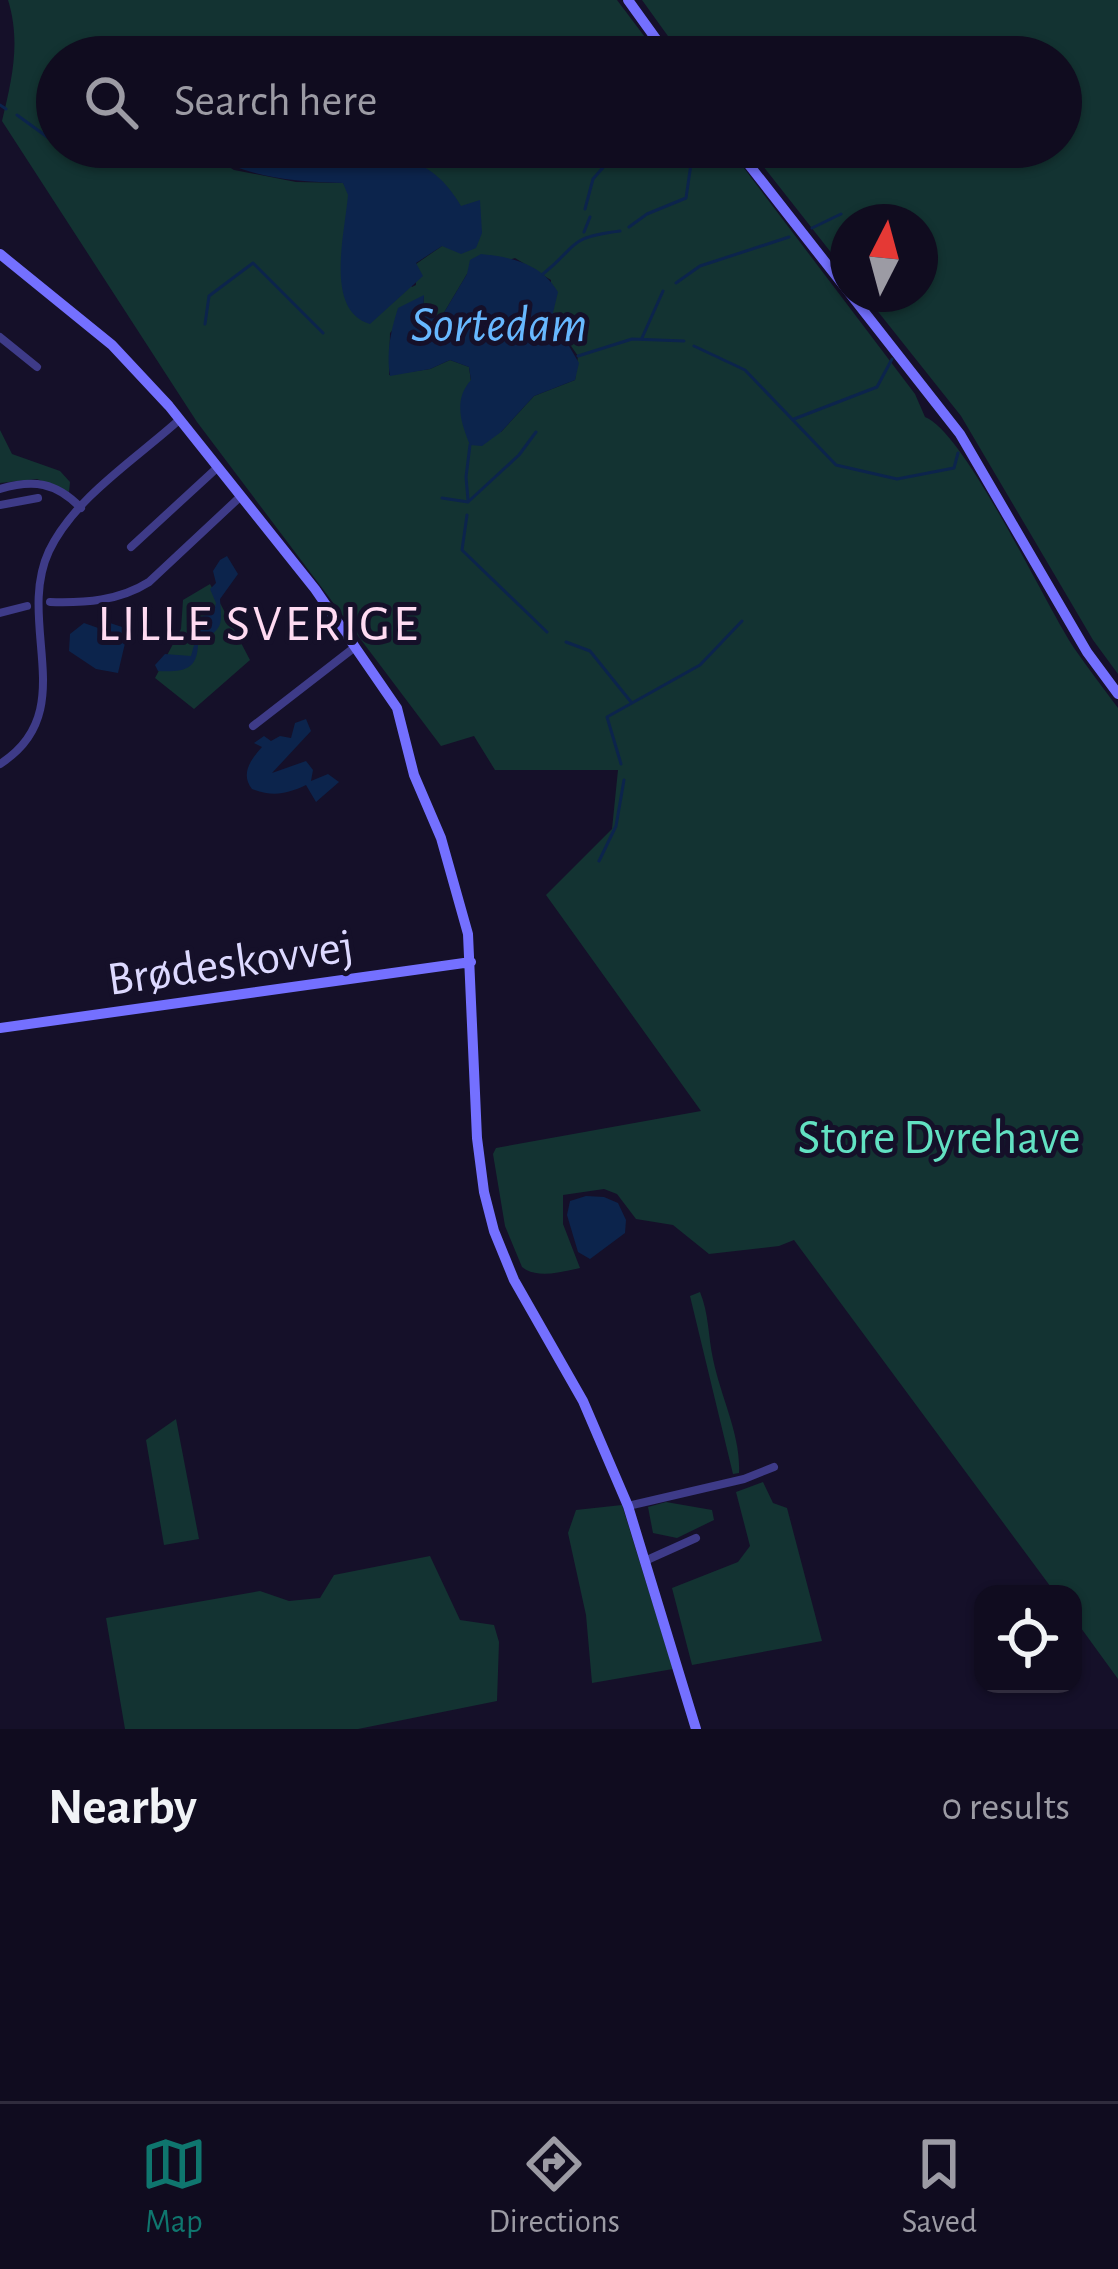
<!DOCTYPE html>
<meta charset="utf-8">
<style>
:root{--surface:#100c1f;--page:#191528;--text:#f1f3f6;--muted:#9c9ba4;--line:#302c3d;--accent:#0f766e}
body{margin:0;font-family:"Alegreya Sans",sans-serif;background:var(--page);color:var(--text)}
.controls{position:absolute;right:36px;bottom:36px;display:grid;overflow:hidden;border-radius:24px;box-shadow:0 3px 9px #0004}
.controls button{width:108px;height:108px;display:grid;place-items:center;padding:0;border:0;border-bottom:3px solid var(--line);background:var(--surface);color:var(--text);font:60px sans-serif}
.compass{position:absolute;left:830px;top:204px;width:108px;height:108px;border-radius:50%;background:var(--surface);box-shadow:0 3px 9px #0004;rotate:6deg}
.list{margin:0;padding:0;list-style:none}
h2{display:flex;justify-content:space-between;align-items:center;height:156px;margin:0;padding:0 48px;font-size:51px}
h2 small{font-size:39px;font-weight:400;color:var(--muted)}
.icon{flex:none;width:66px;height:66px;fill:none;stroke:currentColor;stroke-width:2;stroke-linecap:round;stroke-linejoin:round}
.map{position:relative;flex:none;width:1118px;height:1729px;overflow:hidden}
.search{position:absolute;background:var(--surface);box-shadow:0 3px 9px #0004;left:36px;right:36px;top:36px;height:132px;display:flex;align-items:center;gap:30px;box-sizing:border-box;padding:0 42px;border-radius:66px;color:var(--muted);font-size:45px}
.sheet{height:372px;background:var(--surface)}
nav{display:flex;justify-content:space-around;align-items:center;box-sizing:border-box;height:168px;border-top:3px solid var(--line);background:var(--surface);font-size:33px;color:var(--muted)}
nav a{display:grid;justify-items:center;gap:6px}
nav .on{color:var(--accent)}
.map>svg:first-child{display:block}
.green{fill:#133332;fill-rule:evenodd}
.water{fill:#0c244c}
.lines{fill:none;stroke-linecap:round;stroke-linejoin:round}
.stream{stroke:#0c244c;stroke-width:3}
.street{stroke:#3e3b88;stroke-width:8}
.secondary{stroke:#7470ff;stroke-width:10}
.labels{text-anchor:middle;stroke-width:10;stroke-linejoin:round;paint-order:stroke}
.street-label{font-size:48px;fill:#ddd9ff;stroke:#151029}
.park-label{font-size:48px;fill:#62e1c2;stroke:#151029}
.water-label{font-size:51px;font-style:italic;fill:#67b8ff;stroke:#151029}
.neighbourhood-label{font-size:51px;letter-spacing:3px;fill:#ffdbf2;stroke:#151029}
</style>
<div class="map">
<svg width="1118" height="1729" viewBox="0 0 1118 1729">
<rect width="100%" height="100%" fill="#151029"/>
<path class="green" d="M8 0H617L660 57H57V147H197L234 170 296 182 343 183 412 287 416 285V264L442 246 461 207C448 185 425 164 399 158 384 155 374 159 360 151V147H728L915 394 925 417C966 433 1044 603 1074 648 1088 668 1103 688 1118 708V1679L1073 1617V1594H1056L794 1240 779 1246 709 1254 673 1225 636 1219 617 1194 604 1189 563 1195V1224L580 1268C562 1272 536 1279 522 1267L505 1226 493 1154 496 1148 701 1111 546 895 612 829 618 770H495L474 736 441 746 197 422 2 121C12 79 21 42 8 0ZM515 258 551 280V317L578 356 575 380 534 396 501 432 471 381 469 367 450 360 430 369 389 375 390 333 424 296 423 311 429 317 442 316 467 274Z
M642 0H1118V674L1093 640 961 416 864 294H920V222H848V274L748 147H1061V57H683Z
M0 430 12 454 60 471 70 482 69 492 37 479 0 483Z
M210 584 250 660 194 709 155 678 181 629 183 600Z
M700 1292C709 1314 708 1336 713 1359 721 1398 741 1435 739 1473L733 1474 690 1296Z
M176 1419 199 1539 164 1545 146 1440Z
M763 1482 773 1503 787 1508 822 1641 692 1665 672 1588 738 1562 750 1546 736 1492Z
M666 1502 712 1510 714 1520 677 1538 653 1533 648 1507Z
M622 1505 673 1669 592 1683 586 1615 568 1533 576 1510Z
M430 1556 460 1620 494 1625 499 1642 497 1701 358 1729H125L106 1618 260 1591 289 1601 320 1598 334 1575Z"/>
<path class="water" d="M360 147V151C375 159 384 155 399 158 429 164 447 182 461 206L480 200 482 233 476 248 461 254 442 246 416 263 423 276 370 324C324 311 345 233 348 195L343 183C285 181 248 178 197 148Z
M481 254C512 257 542 264 558 292L552 317 579 363 575 380 534 396 501 432 482 446 470 445C461 423 453 400 471 380L469 367 450 360 430 369 390 376C386 352 391 330 398 308L424 295 423 312 430 317 442 316 467 274 470 260Z
M227 556 238 574 220 599C222 629 223 626 198 645 197 671 182 672 158 671L155 665 165 654 191 656 195 642 191 633 193 620 214 612 216 603 210 589 216 583 213 571 220 560Z
M84 623 101 629 110 623 122 627 126 639 118 673 96 669 69 651 70 634Z
M306 719 311 731 272 773 306 761 313 770 311 781 328 774 339 782 316 802 306 785C287 794 273 797 252 789 240 774 251 759 262 747L254 743 264 736 271 741 280 736 291 738 295 723Z
M586 1196 604 1197 618 1203 626 1220 625 1233 590 1259 578 1252 567 1215 570 1201Z"/>
<g class="lines">
<path class="stream" d="M0 105 6 109
M17 115 57 144
M62 147 93 164 154 155 170 147
M585 209 593 179 621 147
M629 227 647 214 686 198 692 157
M812 228 841 214
M584 232 590 217
M543 274C580 244 566 238 620 231
M676 283 700 266 789 237
M205 324 209 296 253 263 323 333
M642 338 663 291
M694 346 745 370 836 465 897 479 954 468 958 453
M578 356 632 339 684 341
M794 419 877 387 892 359
M442 498 468 502
M468 500 466 477 470 445
M468 502 519 455 536 432
M467 515 462 550 547 632
M566 642 590 651 631 702
M621 764 607 717 700 665 742 621
M599 861 616 826 624 780"/>
<path class="street" d="M0 337 37 367
M0 489C33 479 56 482 81 508
M0 505 38 498
M131 547 218 467
M50 602C85 603 119 601 149 582L241 496
M0 613 27 606
M253 726 355 647
M0 764C82 712 15 624 49 551 75 497 136 459 179 420
M628 1506 744 1479 774 1467
M647 1560 696 1538"/>
<path class="secondary" d="M628 0 669 57
M735 147 960 434 1087 652 1118 694
M0 254 112 345 169 406 315 589 397 708 414 775 441 838 468 934 477 1138 484 1192 494 1231 514 1280 583 1401 628 1506 696 1729
M0 1028 471 962"/>
</g>
<g class="labels">
<g class="street-label">
<text transform="translate(230 961) rotate(-8)" y="17">Brødeskovvej</text>
</g>
<g class="park-label">
<text x="939" y="1153">Store Dyrehave</text>
</g>
<g class="water-label">
<text x="499" y="341">Sortedam</text>
</g>
<g class="neighbourhood-label">
<text x="259" y="640">LILLE SVERIGE</text>
</g>
</g>
</svg>
<div class="controls">
<button><svg class="icon" aria-label="locate" viewBox="0 0 24 24"><circle cx="12" cy="12" r="6"/><path d="M12 2v4M12 18v4M2 12h4M18 12h4"/></svg></button>
</div>
<svg class="compass" viewBox="-18 -18 36 36"><path d="M0-13l5 13h-10z" fill="#e53935"/><path d="M0 13l5-13h-10z" fill="#9c9ba4"/></svg>
<div class="search"><svg class="icon" aria-label="search" viewBox="0 0 24 24"><circle cx="10" cy="10" r="6"/><path d="M15 15l6 6"/></svg>Search here</div>
</div>
<section class="sheet">
<h2>Nearby<small>0 results</small></h2>
<ul class="list">
</ul>
</section>
<nav>
<a class="on"><svg class="icon" aria-label="map" viewBox="0 0 24 24"><path d="M3 6l6-2 6 2 6-2v14l-6 2-6-2-6 2zM9 4v14M15 6v14"/></svg>Map</a>
<a><svg class="icon" aria-label="directions" viewBox="0 0 24 24"><path d="M12 3l9 9-9 9-9-9zM9 14v-3h6M13 9l2 2-2 2"/></svg>Directions</a>
<a><svg class="icon" aria-label="saved" viewBox="0 0 24 24"><path d="M7 4h10v16l-5-4-5 4z"/></svg>Saved</a>
</nav>
